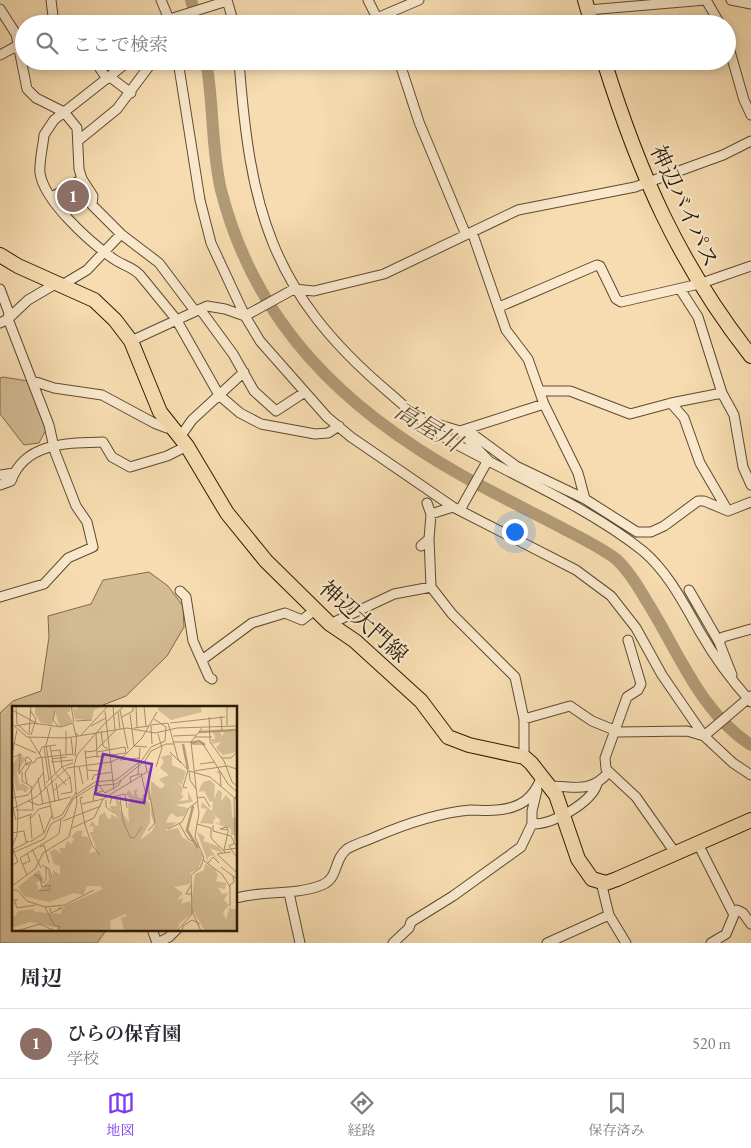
<!DOCTYPE html>
<html lang="ja">
<meta charset="utf-8">
<style>
:root{--surface:#fff;--page:#f7f7f7;--text:#2b2b33;--muted:#7c7c81;--line:#e1e1e2;--accent:#7c3aed}
body{margin:0;font-family:"EB Garamond","Noto Serif JP",serif;background:var(--page);color:var(--text)}
.you{position:absolute;left:514px;top:531px;width:18px;height:18px;margin:-12px;border:4px solid #fff;border-radius:50%;background:#1a73e8;box-shadow:0 0 0 8px #1a73e833}
.badge{display:grid;place-items:center;width:32px;height:32px;border-radius:50%;background:var(--accent);color:#fff;font-size:16px;font-weight:700}
.pin{position:absolute;translate:-50% -50%;border:2px solid #fff;box-shadow:0 1px 5px #0006}
.list{margin:0;padding:0;list-style:none}
h2{display:flex;justify-content:space-between;align-items:center;height:65px;margin:0;padding:0 20px;font-size:21px}
h2 small{font-size:16px;font-weight:400;color:var(--muted)}
.list li{display:grid;grid-template-columns:32px 1fr auto;gap:15px;align-items:center;box-sizing:border-box;height:70px;padding:0 20px;border-top:1px solid var(--line)}
.list b{display:block;font-size:19px;white-space:nowrap}
.list p{margin:0;font-size:16px;white-space:nowrap;color:var(--muted)}
.list em{font-size:16px;font-style:normal;color:var(--muted)}
.icon{flex:none;width:28px;height:28px;fill:none;stroke:currentColor;stroke-width:2;stroke-linecap:round;stroke-linejoin:round}
.map{position:relative;flex:none;width:751px;height:943px;overflow:hidden}
.search{position:absolute;background:var(--surface);box-shadow:0 2px 8px #0003;left:15px;right:15px;top:15px;height:55px;display:flex;align-items:center;gap:12px;box-sizing:border-box;padding:0 18px;border-radius:28px;color:var(--muted);font-size:19px}
.sheet{height:135px;background:var(--surface)}
nav{display:flex;justify-content:space-around;align-items:center;box-sizing:border-box;height:70px;border-top:1px solid var(--line);background:var(--surface);font-size:14px;color:var(--muted)}
nav a{display:grid;justify-items:center;gap:2px}
nav .on{color:var(--accent)}
.map>svg:first-child{display:block}
.green{fill:#d3bb93;stroke:#7f6a4c}
.lines{fill:none;stroke-linecap:round;stroke-linejoin:round}
.river{stroke:#b19a76;stroke-width:12}
.minor-casing{stroke:#5e4a30;stroke-width:11}
.primary-casing{stroke:#2b1a06;stroke-width:16}
.trunk-casing{stroke:#2b1a06;stroke-width:16}
.minor{stroke:#f9e8cc;stroke-width:9}
.primary{stroke:#f6dcb0;stroke-width:14}
.trunk{stroke:#f6dcb0;stroke-width:14}
.labels{text-anchor:middle;stroke-width:4.5;stroke-linejoin:round;paint-order:stroke}
.street-label{font-size:22px;fill:#2b1a06;stroke:#f9e8cc}
.water-label{font-size:24px;font-style:italic;fill:#614d33;stroke:#f9e8cc}
.inset-river{fill:none;stroke:#b19a76;stroke-width:2.5}
.inset-road{fill:none;stroke:#a58e6c;stroke-width:1}
.view{fill:#7b2cbf;fill-opacity:0.15;stroke:#7b2cbf;stroke-width:2.5}
.inset-edge{fill:none;stroke:#2b1a06;stroke-width:2.5}
</style>
<div class="map">
<svg width="751" height="943" viewBox="0 0 751 943">
<rect width="100%" height="100%" fill="#f6dcb0"/>
<filter id="stains"><feTurbulence type="fractalNoise" baseFrequency=".004" numOctaves="4"/><feColorMatrix values="0 0 0 0 .2 0 0 0 0 .09 0 0 0 0 .02 0 0 0 .5 -.17"/></filter>
<radialGradient id="worn" r=".72"><stop offset=".6" stop-color="#630" stop-opacity="0"/><stop offset="1" stop-color="#630" stop-opacity=".3"/></radialGradient>
<path class="green" d="M3 377 28 381 48 426 39 443 24 445 0 414V378Z
M149 572 168 586 183 606 184 627 167 656 126 696 98 707H14V929H107L97 943H0V713L13 701 41 691 49 637 48 616 91 604 103 580Z"/>
<g class="lines">
<path class="river" d="M191 0 198 24
M206 61C214 104 211 148 221 190 255 324 344 409 461 475 495 494 530 511 564 529 581 538 600 547 616 559 628 570 638 586 646 600 678 650 699 711 751 745"/>
<g class="minor-casing">
<path id="minor" d="M51 0 54 24
M161 0 171 24
M227 0 234 24
M368 0 380 24
M706 0 720 24
M731 0 751 4
M0 9 16 34 27 89 36 98 64 112 77 128 79 169 82 179 93 196 92 205 121 234 159 263 195 311
M588 10 706 0
M377 18 419 0
M154 24 227 1
M727 41 744 100 751 115
M0 55 24 42
M95 61 107 79
M129 61 54 120 44 135C43 147 39 161 40 173 44 201 89 241 111 257 120 265 132 266 140 275L176 319 219 395 240 413 261 424 315 434 328 433 339 426
M178 61 200 200 211 243 245 316 260 341 327 417 351 437 453 507 576 570 611 596 636 628 662 675 704 736 733 763 751 775
M239 61C250 208 270 291 386 390 407 408 430 430 454 443 515 476 589 508 643 551 668 572 684 604 700 632 715 658 731 680 751 702
M399 61 419 122 466 235
M110 77 131 93
M79 140 117 109 153 61
M52 197 82 179
M472 232 506 330 528 359 544 404 578 473 585 499
M62 285 87 270 121 234
M0 289 9 313 8 319 28 300 57 283
M680 289 698 317 722 393 734 415 743 467 751 485
M499 307 597 265 600 266 616 299 621 302 699 284 751 266
M200 309 233 354 254 391 276 411 305 392
M0 323 8 319 49 425 55 452 76 506 87 522 93 547 68 558 44 584 0 597
M131 341 207 306 225 309 245 316 294 289 314 291 384 274 518 210 635 187 723 155 751 141
M33 381 54 388 102 395 154 423 167 428 171 426
M540 391H570L630 414 671 403 722 393
M671 403 684 418 700 463 728 511
M430 422 460 431 544 404
M467 430 516 466 585 499 637 532H651L664 526 698 501H704L728 511 751 502
M180 437 192 420 244 372
M0 475 14 473
M0 485 11 481C25 442 68 443 103 442L112 457 130 467 167 456 187 446
M460 510 488 460 460 431
M431 514 453 507
M429 539 431 587
M421 546 429 539 431 514 427 503
M689 590 719 642
M180 591 186 597 193 641 209 677 212 679
M330 624 394 594 431 587 452 614 515 677 524 719V757
M628 640 641 684 638 690 627 697 605 758 606 769 636 797 676 854
M202 660 252 623 285 613 302 620 316 609
M732 675 719 642 723 637 751 629
M524 719 570 706 592 721 619 732 687 731 704 736 751 696
M549 786C574 786 589 794 608 773
M532 824C552 825 591 803 597 784
M698 844 734 915 726 934 711 943
M601 882 609 915 626 943
M289 893 300 943
M236 898C264 890 294 896 322 885 339 878 333 860 347 849 355 844 366 841 375 837 405 824 438 813 470 810 479 810 488 811 497 810 521 808 534 798 542 776
M733 911 737 910 743 913 751 924
M152 929 157 943
M158 943 169 937 177 929
M393 943 409 928 411 922 453 896 521 847 532 824V811L537 790
M547 943 609 915"/>
</g>
<g class="primary-casing">
<path id="primary" d="M0 255 18 266 94 300 115 320 131 341 160 412 187 446 227 513 266 561 330 624 355 641 421 701 448 737 469 745 524 757 531 763 556 795 578 859 592 879 606 883 617 879 751 820"/>
</g>
<g class="trunk-casing">
<path id="trunk" d="M585 0 592 24
M604 61C639 173 678 263 751 356"/>
</g>
<use href="#minor" class="minor"/>
<use href="#primary" class="primary"/>
<use href="#trunk" class="trunk"/>
</g>
<g class="labels">
<g class="street-label">
<text transform="translate(685 206) rotate(65)" y="8">神辺バイパス</text>
<text transform="translate(364 621) rotate(42)" y="8">神辺大門線</text>
</g>
<g class="water-label">
<text transform="translate(428 427) rotate(31)" y="8">高屋川</text>
</g>
</g>
<g transform="translate(12 706)">
<rect width="225" height="225" fill="#f6dcb0"/>
<path d="M23 0H58V6H55L61 16 48 21 43 5 40 19 29 17 23 8ZM60 0 64 4 66 0H92L82 4 80 13 76 14 63 13ZM146 0H188L190 6 159 14 146 4ZM208 25 210 30 213 25 225 26 224 46 211 49 204 42 209 36 200 38 199 33H203L201 26ZM10 43 8 46 13 54 5 67 8 80 10 77 17 82 13 87 11 84 4 85 0 60ZM160 48V59L174 65 170 79 165 76 171 82 169 89 172 90 167 95 176 94V85L181 96 163 99 176 102 172 110 165 111 160 107 156 111 154 117 165 116 153 125 166 122 170 131 185 140 191 150 186 163 178 167V178L162 181 171 187 165 194 171 192 169 198 178 195 179 200 183 168 192 164 193 158 203 163 206 169 204 175 214 177 213 183 206 182 210 188 216 187 212 194 217 199 211 206 214 214 218 200 219 203H225V225H193L182 206 168 217 165 225H112L109 212 115 210 113 208 98 215 99 225H45L47 222 18 216 0 222V209L3 210 6 205 21 203 23 206 49 208 51 201 91 183 88 180H75L71 189 62 187 37 196 12 190 6 181 27 164 32 174 24 176 27 184 37 174 35 162 41 173V164L48 169V160L42 158 38 146 43 143 49 148 47 142H53L55 135 59 138 62 133 59 131 65 125H71L69 130 76 131 80 141 77 147 85 145 78 126H81L82 120 77 121 80 115 84 120H86L87 110 93 106 95 112 99 113V108L107 113 97 100H105L103 92 107 91 104 93 108 96V103L117 117 116 98 120 95 114 88 117 84 122 91V84L126 83 124 87 127 92 132 91 138 98V116L128 134 139 126 143 120 139 108V75L149 83 153 79 147 73 157 69 148 62 152 56 149 51ZM198 74 203 79 202 93 206 84 210 86 209 95 214 89 219 95 220 111 225 112V129H219V123L205 118 202 115 207 118 208 114 200 107 204 112 201 115 202 118 188 117 195 103 189 102 190 96 200 105 201 95 198 96 192 85 187 86V84L191 76ZM185 126 193 131 191 135 206 140 212 148 198 142 207 156 201 149 196 151V156Z" fill="#d3bb93"/>
<path class="inset-river" d="M187 26 225 24M179 37 187 35 193 39M171 38 176 63M181 100 175 124 186 142"/>
<path class="inset-road" d="M4 0 5 18 16 28M59 0 62 16M101 0 103 24M124 0 125 21M132 0 134 20M0 4 26 18M18 4 24 13 19 29M108 4 116 43M43 5 41 14 47 21M93 5 102 84M106 6 108 23M118 8 122 40 135 41M209 10 210 25M110 11 121 5V0M197 11 198 36 212 55 220 76 225 80M64 15 80 14M158 17 213 11M0 18 15 31 54 32 115 22 143 27 165 22 225 20M215 19V0M3 20 20 17 49 21 61 17 64 30M79 20 94 12M39 21 34 39 43 96M122 22 137 20M89 25 91 40 96 43M17 29 19 0M69 29 96 0M161 30 184 29M17 31 30 52 33 82M59 31 61 49M183 31H200M161 36H179M1 37 24 47M140 38 139 19 156 17 162 38M179 38H191L216 78 225 86M38 40 43 67 54 79M32 41 37 74M73 44 76 74M39 45 48 44 50 61 58 71 60 86 49 88M73 46 83 45 104 24M158 46 169 57M0 48 5 24M27 48 30 41 44 39M54 48V25M63 50 65 27M2 51 8 48 7 68 14 57M84 51 114 47 113 41 85 46M74 52 85 50 84 27M210 52H219L225 46M40 53 55 51M108 54 128 52M39 56 61 54M14 58 20 55 16 51 13 52 14 57V59H15L23 56 25 52 61 48M188 58 203 56M62 60 65 49 92 18 112 0M67 61 71 78M144 61 150 42 146 28M75 64 87 65 88 68M177 65 178 74 184 83M182 65 215 60 225 63M10 66V75L20 81M205 66H208L209 81M129 67 134 89 130 90M126 68 128 42M0 72 6 107 5 129 0 141 6 156 0 159M26 72 31 98M80 74 82 69 100 66M34 77 50 61 61 57M44 77 47 95M119 77 118 71 128 68M15 78 13 67 18 59M86 78 93 87 107 79 109 74M35 82 41 113 50 109 64 86M175 82 171 81 176 64M41 85 58 71M65 88 83 76 104 74 130 54 139 41 153 35 154 21 142 13M71 91 68 92 73 119 80 139 88 149M0 92 16 89 31 67M108 92 111 115 118 131 122 132 130 121M185 92 192 91 198 101M94 94V101L102 107M137 94V65M16 95 26 99 59 91M81 95 82 88 91 85M0 98 4 114M70 98 91 93M98 98 100 91 113 88 115 102M0 103 24 91 55 62 99 56 112 50 130 32 145 6M4 104H21L19 81M71 107 89 100M27 108 32 127M18 109 20 133M5 113 20 108M18 113 27 103 38 100M51 115 71 107M167 117 176 133 182 136M185 118 187 108 179 36 190 22M201 119V125L219 130 225 142M60 122 82 112 91 93 135 66 133 55 139 45 154 38H162L166 53 177 65 198 71 225 94M156 123 170 116 177 102 186 95M216 124 208 123 214 121H215V122L217 126M136 125 143 117 137 85M216 126 212 144 225 142M0 127 12 125 14 136 17 135M32 133 39 118 52 111 61 93 82 80 104 78 134 54M223 135 222 93 225 89M18 136 32 127 40 109M223 137 217 140 225 152M28 141 32 139 37 157M20 143 29 162M0 144 16 136M219 146 205 148 225 167M0 147 32 133M191 154 210 168 218 181M196 157 201 151 207 157M11 158 18 155 15 147M30 159 37 163 40 171M209 161 221 170M15 169 8 152 47 128 49 113M0 180 23 163 31 147 57 131 65 97 62 60M0 184H5L15 195 33 201 53 199 82 184M27 185 38 184V179L30 181 28 173 22 169H27L31 177 34 174V161M179 188H174L179 179M6 194H2L5 202 24 199M218 200V179L222 176 221 170 225 173M33 201 42 219 48 221 44 225M38 202 39 207 50 202H46M180 205 189 225M4 225 28 218 43 225M165 225 180 208 179 169 188 162 192 152 183 131 185 118 199 122V132L214 147M170 225 171 220 180 214 188 218"/>
<path class="view" d="M91 48 140 58 132 97 83 88Z"/>
<rect width="225" height="225" class="inset-edge"/>
</g>
<rect width="100%" height="100%" filter="url(#stains)"/>
<rect width="100%" height="100%" fill="url(#worn)"/>
</svg>
<div class="you"></div>
<div class="pin badge" style="left:73px;top:196px;background:#8d6e63">1</div>
<div class="search"><svg class="icon" aria-label="search" viewBox="0 0 24 24"><circle cx="10" cy="10" r="6"/><path d="M15 15l6 6"/></svg>ここで検索</div>
</div>
<section class="sheet">
<h2>周辺<small></small></h2>
<ul class="list">
<li><span class="badge" style="background:#8d6e63">1</span><div><b>ひらの保育園</b><p>学校</p></div><em>520 m</em></li>
</ul>
</section>
<nav>
<a class="on"><svg class="icon" aria-label="map" viewBox="0 0 24 24"><path d="M3 6l6-2 6 2 6-2v14l-6 2-6-2-6 2zM9 4v14M15 6v14"/></svg>地図</a>
<a><svg class="icon" aria-label="directions" viewBox="0 0 24 24"><path d="M12 3l9 9-9 9-9-9zM9 14v-3h6M13 9l2 2-2 2"/></svg>経路</a>
<a><svg class="icon" aria-label="saved" viewBox="0 0 24 24"><path d="M7 4h10v16l-5-4-5 4z"/></svg>保存済み</a>
</nav>
